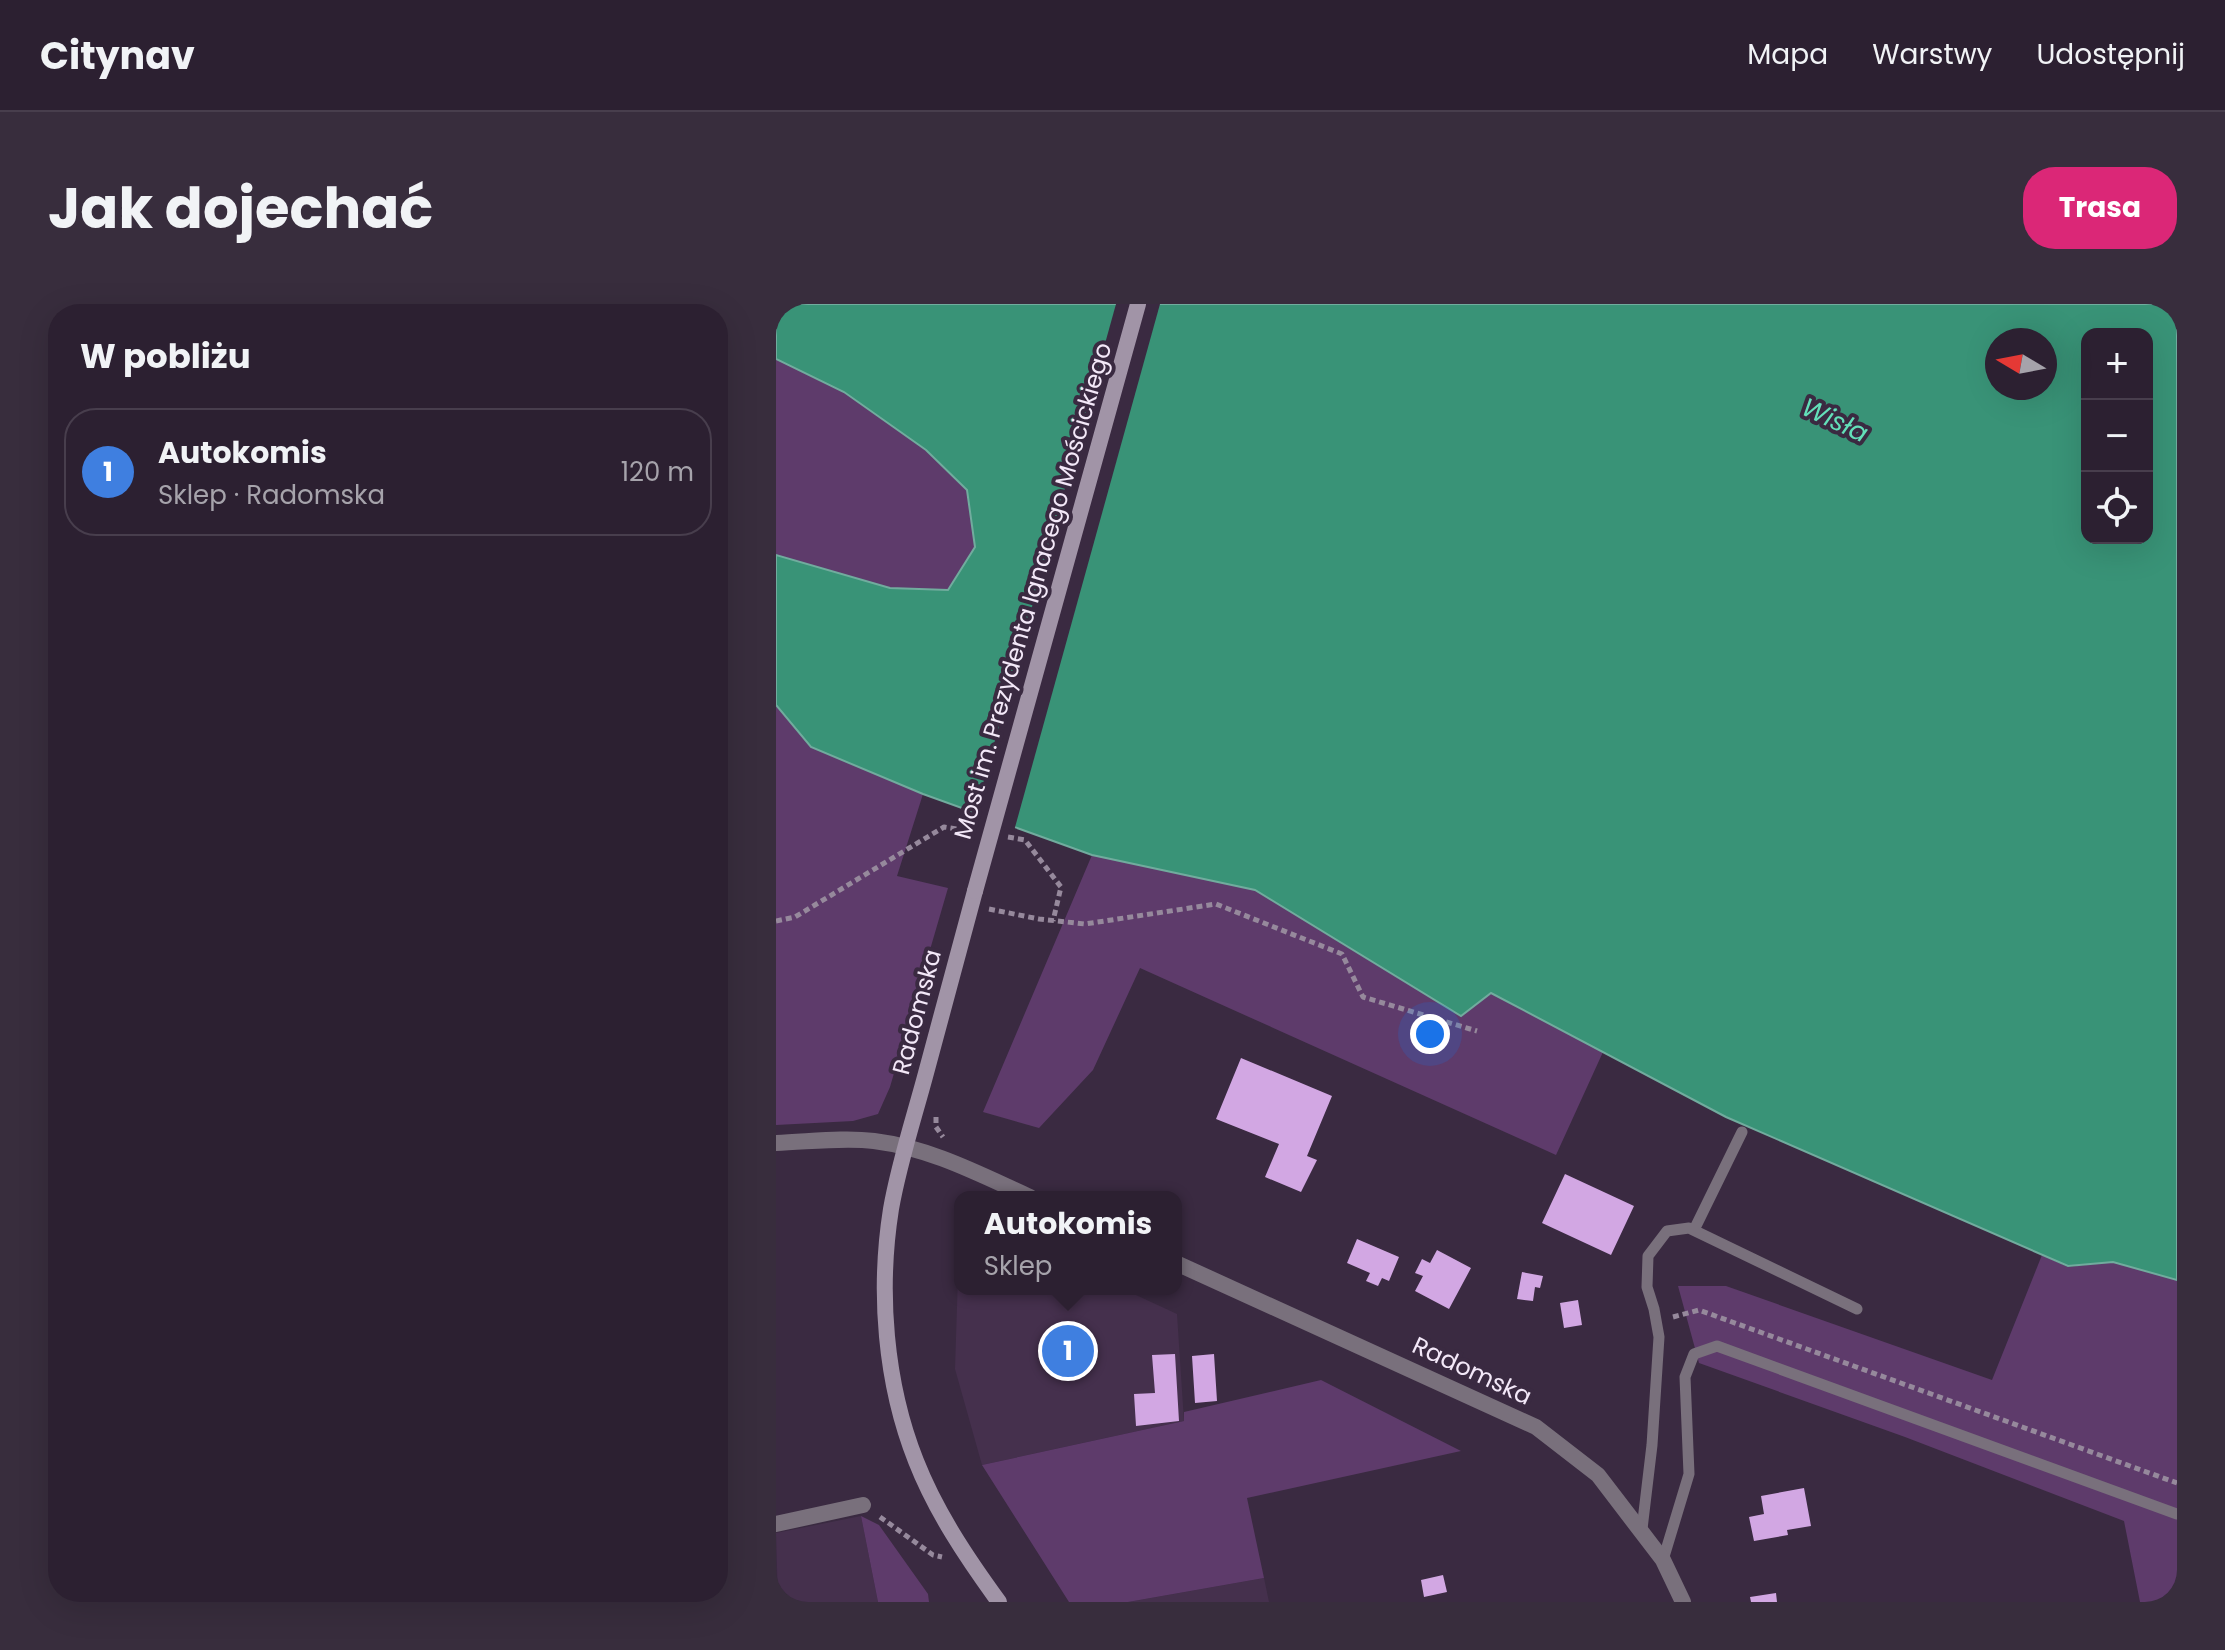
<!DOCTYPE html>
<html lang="pl">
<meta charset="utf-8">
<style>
:root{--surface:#2c2031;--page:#382d3d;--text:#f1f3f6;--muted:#a6a3ab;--line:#483e4d;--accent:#db2777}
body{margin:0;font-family:Poppins,sans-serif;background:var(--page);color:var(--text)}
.controls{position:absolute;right:24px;top:24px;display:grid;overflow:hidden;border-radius:16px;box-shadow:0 8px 32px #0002}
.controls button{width:72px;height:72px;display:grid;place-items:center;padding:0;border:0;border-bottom:2px solid var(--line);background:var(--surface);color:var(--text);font:40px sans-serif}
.compass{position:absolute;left:1209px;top:24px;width:72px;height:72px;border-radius:50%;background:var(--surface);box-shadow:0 8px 32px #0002;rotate:280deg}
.you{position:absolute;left:654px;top:730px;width:28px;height:28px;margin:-20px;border:6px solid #fff;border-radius:50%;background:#1a73e8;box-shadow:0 0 0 12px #1a73e833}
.badge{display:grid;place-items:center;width:52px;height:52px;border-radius:50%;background:var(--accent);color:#fff;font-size:26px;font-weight:700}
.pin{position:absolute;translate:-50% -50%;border:4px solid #fff;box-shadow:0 2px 8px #0006}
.popup{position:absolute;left:178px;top:887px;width:228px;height:104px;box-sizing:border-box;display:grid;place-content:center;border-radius:16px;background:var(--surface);filter:drop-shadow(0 2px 6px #0005);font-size:26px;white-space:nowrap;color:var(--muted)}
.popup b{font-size:30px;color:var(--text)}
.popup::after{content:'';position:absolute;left:50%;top:100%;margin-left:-16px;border:16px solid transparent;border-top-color:var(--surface)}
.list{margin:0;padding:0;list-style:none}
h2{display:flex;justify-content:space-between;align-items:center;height:104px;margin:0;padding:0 32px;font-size:34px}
h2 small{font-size:26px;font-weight:400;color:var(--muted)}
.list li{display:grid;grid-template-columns:52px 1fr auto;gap:24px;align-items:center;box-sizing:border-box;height:128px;margin:0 16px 16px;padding:0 16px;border:2px solid var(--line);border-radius:32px}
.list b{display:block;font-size:30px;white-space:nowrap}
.list p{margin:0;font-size:26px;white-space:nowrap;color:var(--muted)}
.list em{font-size:26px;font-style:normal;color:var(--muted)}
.icon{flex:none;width:44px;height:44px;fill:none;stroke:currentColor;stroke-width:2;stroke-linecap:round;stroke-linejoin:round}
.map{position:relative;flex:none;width:1401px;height:1298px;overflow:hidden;border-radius:32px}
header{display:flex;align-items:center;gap:48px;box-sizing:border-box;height:112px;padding:0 40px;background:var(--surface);border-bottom:2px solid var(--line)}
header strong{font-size:38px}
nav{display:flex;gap:44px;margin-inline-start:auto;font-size:28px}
.intro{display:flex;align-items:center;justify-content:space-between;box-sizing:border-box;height:192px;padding:0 48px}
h1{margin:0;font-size:56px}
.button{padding:20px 36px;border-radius:32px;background:var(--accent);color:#fff;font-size:28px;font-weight:700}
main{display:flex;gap:48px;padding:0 48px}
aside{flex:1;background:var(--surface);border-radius:32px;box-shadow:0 8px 32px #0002}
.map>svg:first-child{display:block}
.built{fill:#45304d}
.green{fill:#5e3b6b}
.water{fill:#399377;stroke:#71ac9e;stroke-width:2;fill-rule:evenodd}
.pier{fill:#3a2a41}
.building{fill:#d2a7e3}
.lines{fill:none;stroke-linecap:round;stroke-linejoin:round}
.path{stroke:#96899c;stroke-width:5;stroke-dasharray:6 4;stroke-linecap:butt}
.service{stroke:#79707c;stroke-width:11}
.minor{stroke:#79707c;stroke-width:16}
.secondary{stroke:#a194a7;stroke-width:16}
.secondary-bridge{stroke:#a194a7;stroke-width:16}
.labels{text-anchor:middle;stroke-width:8;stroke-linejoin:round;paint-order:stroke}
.street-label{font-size:24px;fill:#f3e8f8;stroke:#3a2a41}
.water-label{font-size:26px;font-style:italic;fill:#63e0b9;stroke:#3a2a41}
</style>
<header>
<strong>Citynav</strong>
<nav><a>Mapa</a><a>Warstwy</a><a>Udostępnij</a></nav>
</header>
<div class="intro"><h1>Jak dojechać</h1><a class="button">Trasa</a></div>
<main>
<aside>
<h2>W pobliżu<small></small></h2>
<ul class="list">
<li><span class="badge" style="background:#3f7fe0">1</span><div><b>Autokomis</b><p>Sklep · Radomska</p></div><em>120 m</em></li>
</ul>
</aside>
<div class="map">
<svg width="1401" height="1298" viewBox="0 0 1401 1298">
<rect width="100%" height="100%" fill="#3a2a41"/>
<path class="built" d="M184 910V985H347L401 1010 408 1117 206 1161 179 1065Z
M85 1212 102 1298H2L0 1229Z
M488 1274 493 1298H352Z"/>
<path class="green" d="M0 55 68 88 150 146 191 186 199 243 173 286 114 284 0 251Z
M0 401 35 443 147 490 121 572 172 584 114 783 102 810 77 817 0 821Z
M316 551 479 586 684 712 715 689 827 748 780 851 364 664 317 766 263 824 207 808Z
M1266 951 1292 963 1337 958 1401 976V1298H1364L1348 1217 1129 1133 923 1059 902 982H950L1216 1076Z
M545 1076 685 1147 471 1194 488 1274 352 1298H293L206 1161 408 1117V1108Z
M85 1212 103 1221 152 1290 153 1298H102Z"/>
<path class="water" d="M0 0H1401V976L1337 958 1292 962 950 813 715 689 685 712 479 586 316 551 147 490 35 443 0 401V251L114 284 172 286 199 243 191 186 150 146 68 88 0 55ZM1311 30H1371V234H1311ZM1221 36H1269V84H1221Z"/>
<path class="pier" d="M340 0H384L238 527 198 512Z"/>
<path class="building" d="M465 754 556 792 531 852 541 856 525 888 489 873 503 840 440 815Z
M789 870 858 902 835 951 766 919Z
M581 935 623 953 613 977 606 974 602 982 590 977 594 969 571 959Z
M661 946 695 964 673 1005 639 987 647 972 639 969 646 955 654 959Z
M746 968 767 972 764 984 759 983 757 997 741 995Z
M802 996 806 1021 788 1024 784 999Z
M399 1050 403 1117 360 1122 358 1090 379 1089 376 1051Z
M438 1050 441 1097 419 1099 416 1052Z
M1028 1184 1035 1222 1011 1226 1012 1231 978 1237 973 1213 988 1210 985 1192Z
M667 1271 671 1288 648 1293 645 1276Z
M1000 1289 1001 1298H975L974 1293Z"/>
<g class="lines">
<path class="path" d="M232 533 249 536 285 583 277 617
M213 605 263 615 309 620 440 600 566 650 587 693 701 727
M0 617 19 613 168 523 194 527
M160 813V823L167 833
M897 1013 923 1006 1401 1179
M104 1213 157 1251 166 1253"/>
<path class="service" d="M918 926 966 828
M866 1225 876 1141 883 1033 878 1005 871 983 872 952 891 927 913 924 1081 1005
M887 1256 913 1170 909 1073 918 1050 941 1042 1401 1210"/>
<path class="minor" d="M0 839C32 838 67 833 98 837 154 844 203 870 254 893
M400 959 760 1123 822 1171 887 1256 907 1298
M0 1220 87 1201"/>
<path class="secondary" d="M199 587C183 648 166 708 150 769 138 814 123 859 115 905 102 987 109 1079 140 1157 160 1208 191 1254 223 1298"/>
<path class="secondary-bridge" d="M199 587 362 0"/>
</g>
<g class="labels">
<g class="street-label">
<text transform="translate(257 287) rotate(-74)" y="8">Most im. Prezydenta Ignacego Mościckiego</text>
<text transform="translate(141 708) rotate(-75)" y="8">Radomska</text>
<text transform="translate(696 1067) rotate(25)" y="8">Radomska</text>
</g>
<g class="water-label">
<text transform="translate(1059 116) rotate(25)" y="9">Wisła</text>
</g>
</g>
</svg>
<div class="controls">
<button>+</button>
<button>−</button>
<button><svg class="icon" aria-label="locate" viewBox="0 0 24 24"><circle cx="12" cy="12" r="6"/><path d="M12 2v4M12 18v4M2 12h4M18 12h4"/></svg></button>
</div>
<svg class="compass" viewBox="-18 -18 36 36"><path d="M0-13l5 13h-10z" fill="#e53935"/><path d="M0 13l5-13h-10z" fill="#a6a3ab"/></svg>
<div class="you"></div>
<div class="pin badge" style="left:292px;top:1047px;background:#3f7fe0">1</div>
<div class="popup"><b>Autokomis</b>Sklep</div>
</div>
</main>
